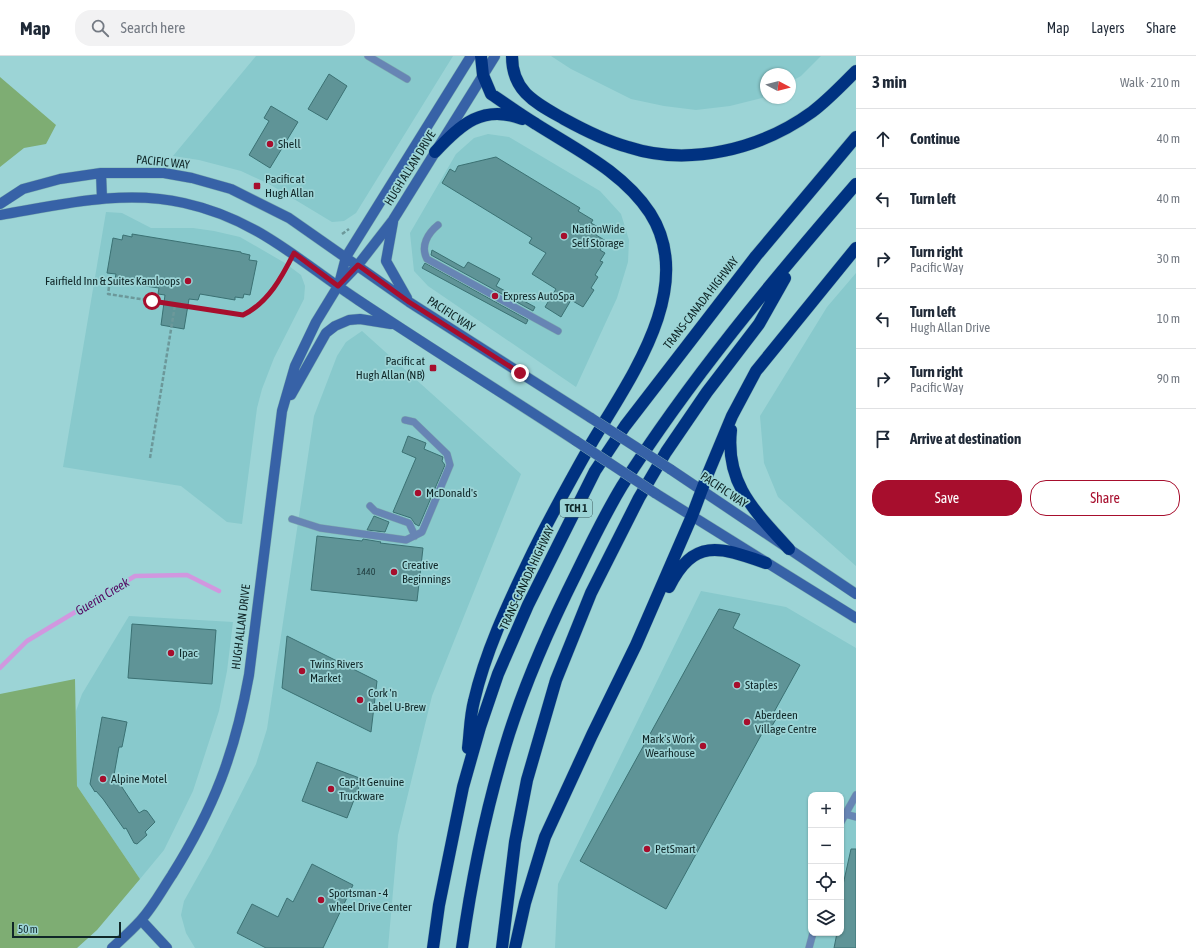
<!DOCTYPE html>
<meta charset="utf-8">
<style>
:root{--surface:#fff;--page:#f2f2f3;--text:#1f2937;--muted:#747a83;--line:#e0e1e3;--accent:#a70e2d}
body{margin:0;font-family:"Asap Condensed",sans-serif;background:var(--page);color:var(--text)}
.controls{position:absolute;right:12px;bottom:12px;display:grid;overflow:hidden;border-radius:8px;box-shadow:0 1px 3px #0004}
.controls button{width:36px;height:36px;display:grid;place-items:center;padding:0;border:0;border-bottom:1px solid var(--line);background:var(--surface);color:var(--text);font:20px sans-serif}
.compass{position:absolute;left:760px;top:12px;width:36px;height:36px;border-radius:50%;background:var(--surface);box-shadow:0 1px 3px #0004;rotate:97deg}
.scale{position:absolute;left:12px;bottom:10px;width:109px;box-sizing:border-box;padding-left:4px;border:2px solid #102728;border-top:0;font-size:11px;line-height:14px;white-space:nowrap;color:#102728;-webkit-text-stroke:3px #9cd4d6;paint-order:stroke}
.stop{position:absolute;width:12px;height:12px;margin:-9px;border:3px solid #a70e2d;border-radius:50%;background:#fff}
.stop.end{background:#a70e2d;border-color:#fff;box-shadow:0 1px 4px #0008}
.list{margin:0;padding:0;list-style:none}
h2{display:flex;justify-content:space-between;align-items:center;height:52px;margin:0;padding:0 16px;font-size:17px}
h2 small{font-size:13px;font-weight:400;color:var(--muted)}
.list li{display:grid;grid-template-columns:26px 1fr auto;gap:12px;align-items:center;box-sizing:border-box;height:60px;padding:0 16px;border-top:1px solid var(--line)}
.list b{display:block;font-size:15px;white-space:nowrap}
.list p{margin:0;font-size:13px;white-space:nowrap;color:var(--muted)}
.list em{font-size:13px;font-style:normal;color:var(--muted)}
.actions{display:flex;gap:8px;padding:12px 16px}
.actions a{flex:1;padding:9px 0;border:1px solid var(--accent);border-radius:16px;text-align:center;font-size:14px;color:var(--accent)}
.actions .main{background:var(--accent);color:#fff}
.icon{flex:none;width:22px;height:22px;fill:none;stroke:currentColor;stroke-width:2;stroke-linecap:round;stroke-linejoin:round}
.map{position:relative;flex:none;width:856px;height:892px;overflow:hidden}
header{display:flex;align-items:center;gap:24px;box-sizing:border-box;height:56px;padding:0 20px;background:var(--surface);border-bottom:1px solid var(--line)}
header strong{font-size:19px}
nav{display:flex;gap:22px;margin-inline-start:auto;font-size:14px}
.search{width:280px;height:36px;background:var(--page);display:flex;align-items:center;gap:10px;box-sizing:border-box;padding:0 14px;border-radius:16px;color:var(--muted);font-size:15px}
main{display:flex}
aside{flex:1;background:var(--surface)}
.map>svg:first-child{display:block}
.built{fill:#88c9cc;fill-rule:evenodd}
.green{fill:#7ead73}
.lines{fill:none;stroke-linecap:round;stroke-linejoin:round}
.stream{stroke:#d197df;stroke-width:4.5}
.building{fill:#5f9497;stroke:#3b7173}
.lane-casing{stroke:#80b1b3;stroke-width:8}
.secondary-casing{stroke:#80b1b3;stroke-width:11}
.highway-casing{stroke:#80b1b3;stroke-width:13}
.path{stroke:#6c989a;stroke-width:2.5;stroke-dasharray:4 2;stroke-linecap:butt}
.lane{stroke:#6785b4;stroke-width:7}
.secondary{stroke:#3762a7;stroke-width:10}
.highway{stroke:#003281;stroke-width:12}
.secondary-bridge-casing{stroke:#80b1b3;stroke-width:11;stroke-linecap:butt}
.secondary-bridge{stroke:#3762a7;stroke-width:10}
.route{stroke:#a70e2d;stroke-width:5}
.poi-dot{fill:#a70e2d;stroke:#9cd4d6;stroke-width:1.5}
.labels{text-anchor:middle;stroke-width:3.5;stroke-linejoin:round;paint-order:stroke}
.number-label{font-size:10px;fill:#244244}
.shield{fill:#9cd4d6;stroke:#3a5b5c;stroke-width:1}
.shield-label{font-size:11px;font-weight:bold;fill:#102728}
.poi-label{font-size:12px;fill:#102728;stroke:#9cd4d6;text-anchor:start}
.street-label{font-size:12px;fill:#102728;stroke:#9cd4d6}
.water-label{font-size:13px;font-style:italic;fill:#530862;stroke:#9cd4d6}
</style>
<header>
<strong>Map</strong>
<div class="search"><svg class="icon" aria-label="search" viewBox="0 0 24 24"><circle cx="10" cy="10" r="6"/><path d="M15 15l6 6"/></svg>Search here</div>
<nav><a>Map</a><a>Layers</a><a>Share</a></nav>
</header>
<main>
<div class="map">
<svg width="856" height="892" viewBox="0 0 856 892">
<rect width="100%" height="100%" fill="#9cd4d6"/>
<path class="built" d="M256 0H453L356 157 344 165 332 166 269 128 241 115 199 104 173 100Z
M551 0H821L801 20 790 26V18H766V40L762 42 730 50 696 54 664 50 631 43 571 13Z
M488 78 509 81 600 135 621 158 629 184 628 206 617 242 576 331 428 230 414 215 410 177 456 98 474 82Z
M106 156 122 157 151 172H193L214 175 240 181 285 207 301 219 305 230 304 243 274 302 262 333 257 352 242 468 227 466 181 430 63 411Z
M856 217V510L778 441 764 407 760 360 827 251Z
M362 275 521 418 432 640 398 779 388 892H195L186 877 181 859 184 845 211 797 256 708 267 673 314 360 337 300 346 286Z
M701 535 786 551 856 592V892H555L558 828ZM811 739H841V877H811Z
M129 560 233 566 227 615 219 655 193 735 164 794 140 823 77 730 76 655 82 638Z"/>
<path class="green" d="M0 21 56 69 46 88 24 92 0 111Z
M75 623 77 730 140 823 97 874 77 892H0V638Z"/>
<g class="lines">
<path class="stream" d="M0 612 27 585 135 520 187 519 219 535"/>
</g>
<path class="building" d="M329 18 347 30 327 64 308 53Z
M271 50 298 66 270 112 249 99 269 65 264 62Z
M496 101 580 152 578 155 593 164 591 167 600 172 596 179 606 185 600 194 605 197 600 205 603 206 595 219 598 221 591 232 594 234 583 251 571 244 561 261 545 251 556 233 532 218 546 197 529 187 532 182 442 127 450 113 455 116 458 110Z
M132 178 241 196V197L250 199 249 204 257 205 250 239 244 238 243 242 235 241V244L200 238 198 244 189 243 184 273 161 269 165 239 158 238 159 232 124 227V224L115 223 116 218 107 217 113 182 122 184 123 179 132 181Z
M432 194 464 212 468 206 500 223 496 230 535 251 533 255 431 199Z
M425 207 528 264 526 268 422 212Z
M408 380 426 387 424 393 443 401 442 405 445 409 419 470 415 468 411 462 393 456 416 402 402 396Z
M374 460 389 466 385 476 367 474Z
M317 480 362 485 363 483 381 486 380 487 423 492 417 545 311 534Z
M719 553 740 558 733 572 800 609 774 656 779 658 769 675 765 672 666 853 580 805Z
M132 568 216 574 212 628 128 622Z
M287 580 377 625 371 676 282 632Z
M102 661 127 666 122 691H119L114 719 139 757 144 754 147 755 155 766 145 776 147 779 137 788 134 787 126 772 124 773 103 743 96 735 95 736 90 728Z
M317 706 362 723 347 762 302 745Z
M851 793H856V892H834L837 877H841V838Z
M312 808 353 829 323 892H266L237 877 252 848 278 861 287 842 293 846Z"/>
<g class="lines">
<g class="lane-casing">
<path id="lane" d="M368 0 407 23
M438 169C428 177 420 190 427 203L558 275
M370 450 375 455 409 467 415 480
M292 463 320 472 406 484 422 476 450 409 447 398 414 366 405 364
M845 758 856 761
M841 766 856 739
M809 892 813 877"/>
</g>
<g class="secondary-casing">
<path id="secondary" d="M101 117 102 143
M0 148 23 133 60 123 101 117H164L192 122 231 133 289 162 409 246 591 362
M0 159C60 149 123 133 184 147 257 163 299 205 358 244 430 292 504 338 576 385
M393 166 386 205 407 242
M339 228 346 201 471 0
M291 339 326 277 335 270 349 264 360 263 391 268
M670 413 856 538
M655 437 856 562
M141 864 167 892
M112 892C122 883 132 874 141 864 153 851 162 834 172 819 214 752 235 697 249 619L282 355 295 310 316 266 338 230 358 209 393 164 495 0"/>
</g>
<g class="highway-casing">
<path id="highway" d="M512 0C512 36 536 47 564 63 584 74 606 85 628 91 689 111 761 93 812 56 828 44 842 29 856 15
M435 96C461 68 483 48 522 63
M731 374C725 428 755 455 789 493
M669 531C694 481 720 491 766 507
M468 692C470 676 470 660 474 645 485 597 507 550 528 506 547 466 569 427 591 388 628 325 698 232 650 157 623 116 577 94 536 68 521 59 506 48 491 38L483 19 481 0
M433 892 439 849 463 731 480 671 498 618 528 549 595 415 625 370 756 200 856 81
M462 892C472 820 487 748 509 678 527 622 551 568 577 516 591 487 605 458 622 430 690 323 773 224 856 128
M502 892 515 786 527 724 556 624 591 537 639 442 666 396 707 336 759 268 785 222
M515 892 525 847 545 781 592 679 636 589 692 460 707 420 732 360 756 315 856 192"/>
</g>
<path class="path" d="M342 178 349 173
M109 231 108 238 243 259C264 249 278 228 289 208
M150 402 175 249"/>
<use href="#lane" class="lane"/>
<use href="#secondary" class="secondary"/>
<use href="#highway" class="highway"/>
<g class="secondary-bridge-casing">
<path id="secondary-bridge" d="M591 362 670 413
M576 385 655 437"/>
</g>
<use href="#secondary-bridge" class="secondary-bridge"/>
</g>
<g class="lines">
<path class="route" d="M152 245 243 259C268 247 282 221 294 197L338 230 358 209 409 246 520 317"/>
</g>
<g class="poi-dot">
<circle cx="270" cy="88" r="4"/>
<rect x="253" y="126" width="8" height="8" rx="2"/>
<circle cx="564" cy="180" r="4"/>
<circle cx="188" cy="225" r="4"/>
<circle cx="495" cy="240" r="4"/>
<rect x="429" y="308" width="8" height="8" rx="2"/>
<circle cx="418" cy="437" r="4"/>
<circle cx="394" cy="516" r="4"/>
<circle cx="171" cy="597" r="4"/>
<circle cx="302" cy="615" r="4"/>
<circle cx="737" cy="629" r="4"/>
<circle cx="360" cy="644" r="4"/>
<circle cx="747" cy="666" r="4"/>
<circle cx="703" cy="690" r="4"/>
<circle cx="103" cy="723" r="4"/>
<circle cx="331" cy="733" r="4"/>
<circle cx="647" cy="793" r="4"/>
<circle cx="321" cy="844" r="4"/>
</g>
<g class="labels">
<g class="number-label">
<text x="366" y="519">1440</text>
</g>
<rect class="shield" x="560" y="443" width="32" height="18" rx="3"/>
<g class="shield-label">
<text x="576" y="456">TCH 1</text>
</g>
<g class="poi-label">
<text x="278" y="92">Shell</text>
<text x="265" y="127">Pacific at<tspan x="265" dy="14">Hugh Allan</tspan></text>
<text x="572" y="177">NationWide<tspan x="572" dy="14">Self Storage</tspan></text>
<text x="180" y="229" text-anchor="end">Fairfield Inn &amp; Suites Kamloops</text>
<text x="503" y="244">Express AutoSpa</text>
<text x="425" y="309" text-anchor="end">Pacific at<tspan x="425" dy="14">Hugh Allan (NB)</tspan></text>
<text x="426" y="441">McDonald's</text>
<text x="402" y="513">Creative<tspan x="402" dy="14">Beginnings</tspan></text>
<text x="179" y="601">Ipac</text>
<text x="310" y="612">Twins Rivers<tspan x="310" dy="14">Market</tspan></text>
<text x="745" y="633">Staples</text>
<text x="368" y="641">Cork 'n<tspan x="368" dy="14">Label U-Brew</tspan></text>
<text x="755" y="663">Aberdeen<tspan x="755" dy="14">Village Centre</tspan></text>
<text x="695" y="687" text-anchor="end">Mark's Work<tspan x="695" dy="14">Wearhouse</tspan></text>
<text x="111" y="727">Alpine Motel</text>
<text x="339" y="730">Cap-It Genuine<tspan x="339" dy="14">Truckware</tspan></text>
<text x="655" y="797">PetSmart</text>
<text x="329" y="841">Sportsman - 4<tspan x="329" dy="14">wheel Drive Center</tspan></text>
</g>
<g class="street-label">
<text transform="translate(163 106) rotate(6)" y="4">PACIFIC WAY</text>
<text transform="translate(410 112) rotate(-58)" y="4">HUGH ALLAN DRIVE</text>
<text transform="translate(701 247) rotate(-52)" y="4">TRANS-CANADA HIGHWAY</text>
<text transform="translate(451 258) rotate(33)" y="4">PACIFIC WAY</text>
<text transform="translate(724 434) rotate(34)" y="4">PACIFIC WAY</text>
<text transform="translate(527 522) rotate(-65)" y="4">TRANS-CANADA HIGHWAY</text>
<text transform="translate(241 571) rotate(-83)" y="4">HUGH ALLAN DRIVE</text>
</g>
<g class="water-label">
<text transform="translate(102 540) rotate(-31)" y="5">Guerin Creek</text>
</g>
</g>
</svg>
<div class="controls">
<button>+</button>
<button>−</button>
<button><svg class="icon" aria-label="locate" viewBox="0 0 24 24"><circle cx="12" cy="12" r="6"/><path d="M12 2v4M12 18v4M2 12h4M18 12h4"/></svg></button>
<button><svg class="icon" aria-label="layers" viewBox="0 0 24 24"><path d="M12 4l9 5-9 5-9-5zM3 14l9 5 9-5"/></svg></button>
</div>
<svg class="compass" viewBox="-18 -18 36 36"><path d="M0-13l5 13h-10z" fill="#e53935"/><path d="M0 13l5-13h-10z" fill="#747a83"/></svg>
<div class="scale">50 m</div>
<div class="stop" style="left:152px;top:245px"></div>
<div class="stop end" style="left:520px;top:317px"></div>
</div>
<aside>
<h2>3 min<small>Walk · 210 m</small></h2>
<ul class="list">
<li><svg class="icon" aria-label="ahead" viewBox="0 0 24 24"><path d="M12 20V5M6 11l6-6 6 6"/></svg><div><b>Continue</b></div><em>40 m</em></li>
<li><svg class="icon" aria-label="left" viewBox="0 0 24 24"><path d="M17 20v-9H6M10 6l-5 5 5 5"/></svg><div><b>Turn left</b></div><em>40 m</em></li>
<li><svg class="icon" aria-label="right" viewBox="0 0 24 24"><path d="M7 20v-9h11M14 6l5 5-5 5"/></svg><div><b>Turn right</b><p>Pacific Way</p></div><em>30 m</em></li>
<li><svg class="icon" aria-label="left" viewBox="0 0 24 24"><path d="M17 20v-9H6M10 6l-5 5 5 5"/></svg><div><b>Turn left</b><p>Hugh Allan Drive</p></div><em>10 m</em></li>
<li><svg class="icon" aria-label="right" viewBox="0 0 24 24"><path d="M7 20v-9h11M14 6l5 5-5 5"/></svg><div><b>Turn right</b><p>Pacific Way</p></div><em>90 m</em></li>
<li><svg class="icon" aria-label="arrive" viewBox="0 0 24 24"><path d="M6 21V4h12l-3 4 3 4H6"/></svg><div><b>Arrive at destination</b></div></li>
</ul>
<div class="actions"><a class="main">Save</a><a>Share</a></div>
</aside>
</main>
